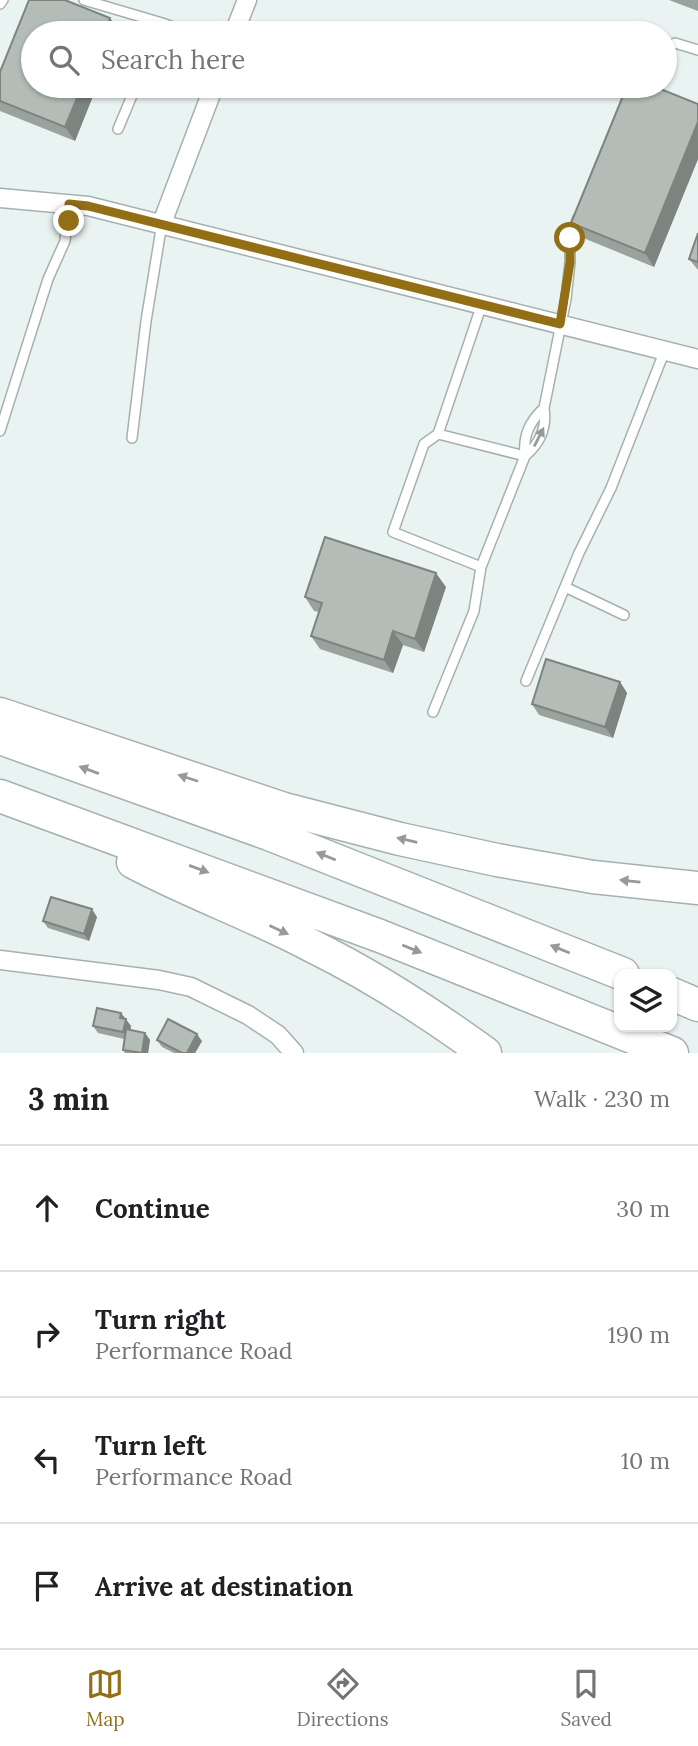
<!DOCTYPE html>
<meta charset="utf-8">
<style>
:root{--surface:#fff;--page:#f6f6f6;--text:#202124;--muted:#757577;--line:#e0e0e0;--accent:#926e15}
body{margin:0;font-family:Lora,serif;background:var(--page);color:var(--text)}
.controls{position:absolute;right:21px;bottom:21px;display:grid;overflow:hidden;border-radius:14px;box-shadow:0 2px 5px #0004}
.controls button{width:63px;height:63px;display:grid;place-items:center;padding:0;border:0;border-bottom:2px solid var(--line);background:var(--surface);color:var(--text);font:35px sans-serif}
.stop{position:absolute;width:21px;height:21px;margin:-16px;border:5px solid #926e15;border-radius:50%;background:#fff}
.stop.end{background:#926e15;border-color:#fff;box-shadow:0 2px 7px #0008}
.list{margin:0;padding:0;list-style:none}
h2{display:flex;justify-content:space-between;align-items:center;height:91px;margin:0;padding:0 28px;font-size:30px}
h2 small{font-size:23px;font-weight:400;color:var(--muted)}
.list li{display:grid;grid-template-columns:46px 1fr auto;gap:21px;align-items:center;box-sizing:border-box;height:126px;padding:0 28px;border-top:2px solid var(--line)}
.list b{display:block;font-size:26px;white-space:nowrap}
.list p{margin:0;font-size:23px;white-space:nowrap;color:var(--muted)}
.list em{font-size:23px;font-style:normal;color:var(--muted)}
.icon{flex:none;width:38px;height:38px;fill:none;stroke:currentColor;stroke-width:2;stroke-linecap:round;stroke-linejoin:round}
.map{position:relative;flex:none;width:698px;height:1053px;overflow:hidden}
.search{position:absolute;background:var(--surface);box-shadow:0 2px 5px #0004;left:21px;right:21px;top:21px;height:77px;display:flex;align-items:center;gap:18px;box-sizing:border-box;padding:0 24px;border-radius:38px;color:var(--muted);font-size:26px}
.sheet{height:595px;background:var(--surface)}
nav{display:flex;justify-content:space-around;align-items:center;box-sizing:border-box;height:98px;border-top:2px solid var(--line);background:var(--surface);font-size:19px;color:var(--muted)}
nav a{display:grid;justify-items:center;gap:4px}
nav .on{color:var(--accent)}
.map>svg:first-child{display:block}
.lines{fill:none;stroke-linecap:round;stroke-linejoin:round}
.lane-casing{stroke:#a6b1af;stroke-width:12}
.street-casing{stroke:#a6b1af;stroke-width:21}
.highway-casing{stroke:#a6b1af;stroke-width:35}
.lane{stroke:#fff;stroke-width:9}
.street{stroke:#fff;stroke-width:18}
.highway{stroke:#fff;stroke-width:32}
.wall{fill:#9aa29d}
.shaded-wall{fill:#7d8480}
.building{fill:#b3bcb7;stroke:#7d8480;stroke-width:2}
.oneway{fill:#989999}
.route{stroke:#926e15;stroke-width:9}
</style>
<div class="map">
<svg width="698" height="1053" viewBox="0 0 698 1053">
<rect width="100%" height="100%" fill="#e9f4f2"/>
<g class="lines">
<g class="lane-casing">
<path id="lane" d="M84 0 162 23
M0 4 3 0
M158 33 162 23 190 33
M665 48 675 43 698 50
M118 129 136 86
M544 408C529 422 523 436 525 456 540 443 547 429 544 408L566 299 570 262V238L578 218
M0 431 48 279 65 241 69 204
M438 434 525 456 481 567
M132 438 146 321 162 223
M565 587 624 615
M526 681 579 553 611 488 665 350
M433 712 474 611 481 567 393 532 424 444 438 434 482 304"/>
</g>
<g class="street-casing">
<path id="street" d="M234 33 247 0
M0 198 88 206 698 359
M162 223 214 86
M0 960 159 980 191 987 248 1015 278 1035 294 1053"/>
</g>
<g class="highway-casing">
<path id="highway" d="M0 714 284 809 400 839 497 860 593 877 698 888
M0 738 269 834 623 974
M0 796 380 936 672 1053
M133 862C191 893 254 915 312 946 373 976 430 1013 485 1053
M672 994 698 1005"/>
</g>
<use href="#lane" class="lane"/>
<use href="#street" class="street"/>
<use href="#highway" class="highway"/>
</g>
<path class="wall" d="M29 0H65L110 18 119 32V33H33V86H97L75 141 0 111V72Z
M669 0H698V11Z
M698 104V159L654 267 581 237 571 223Z
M698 233V270L689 259Z
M446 587 424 652 403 645 393 673 320 649 311 636 319 612 314 611 305 597Z
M620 682 627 693 613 738 539 715 532 704Z
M97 917 89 941 48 928 43 921Z
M121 1013 131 1026 130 1030 145 1033 150 1040 148 1053H125L123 1050 124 1039 98 1033 93 1026Z
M157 1040 202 1041 195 1053H174L162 1047Z"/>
<path class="shaded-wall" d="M110 18 119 32V33H104Z
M82 86H97L75 141 65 127Z
M698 122V159L654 267 645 253Z
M436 573 446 587 424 652 415 639Z
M393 631 403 645 393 673 384 660Z
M620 682 627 693 613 738 605 727Z
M92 909 97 917 89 941 84 934Z
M121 1013 131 1026 128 1040 123 1032 120 1018Z
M145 1033 150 1040 148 1053H142Z
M197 1034 202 1041 195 1053H187Z"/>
<path class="building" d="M29 0H65L110 18 104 33H33V86H82L65 127 0 101V72Z
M627 86H653L698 104V122L645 253 571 223Z
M698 233V262L689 259Z
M325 537 436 573 415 639 393 631 384 660 311 636 322 603 305 597Z
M546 659 620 682 605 727 532 704Z
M51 897 92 909 84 934 43 921Z
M97 1008 121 1013 120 1018 126 1019 123 1032 93 1026Z
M168 1019 197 1034 187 1053H182L157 1040Z
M126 1029 145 1033 142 1053 123 1050Z"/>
<defs><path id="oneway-solid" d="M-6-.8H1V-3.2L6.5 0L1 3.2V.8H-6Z" transform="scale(1.75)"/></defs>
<g class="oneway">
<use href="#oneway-solid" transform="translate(539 437) rotate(-63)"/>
<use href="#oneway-solid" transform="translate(89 770) rotate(-160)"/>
<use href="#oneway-solid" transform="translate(188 778) rotate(-162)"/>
<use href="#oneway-solid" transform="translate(407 840) rotate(-167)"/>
<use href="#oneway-solid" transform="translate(326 856) rotate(-158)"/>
<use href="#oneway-solid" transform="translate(199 869) rotate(20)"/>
<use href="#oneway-solid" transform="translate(630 881) rotate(-174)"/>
<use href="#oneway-solid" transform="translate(279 930) rotate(25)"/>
<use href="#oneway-solid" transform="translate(412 949) rotate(22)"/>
<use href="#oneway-solid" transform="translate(560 949) rotate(-158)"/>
</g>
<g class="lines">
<path class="route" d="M69 221V204L88 206 560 324 570 262V238"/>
</g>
</svg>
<div class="controls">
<button><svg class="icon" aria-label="layers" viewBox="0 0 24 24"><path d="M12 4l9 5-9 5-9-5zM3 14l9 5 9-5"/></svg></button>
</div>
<div class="stop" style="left:570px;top:238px"></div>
<div class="stop end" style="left:69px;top:221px"></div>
<div class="search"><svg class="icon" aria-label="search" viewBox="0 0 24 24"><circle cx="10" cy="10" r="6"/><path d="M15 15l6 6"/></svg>Search here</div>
</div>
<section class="sheet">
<h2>3 min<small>Walk · 230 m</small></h2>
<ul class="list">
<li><svg class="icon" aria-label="ahead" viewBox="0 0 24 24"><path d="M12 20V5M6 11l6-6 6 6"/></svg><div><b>Continue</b></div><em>30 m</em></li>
<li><svg class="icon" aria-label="right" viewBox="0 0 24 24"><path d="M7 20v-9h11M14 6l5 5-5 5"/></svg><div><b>Turn right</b><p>Performance Road</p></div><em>190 m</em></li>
<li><svg class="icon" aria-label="left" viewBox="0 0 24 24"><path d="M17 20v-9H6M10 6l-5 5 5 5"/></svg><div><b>Turn left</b><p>Performance Road</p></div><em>10 m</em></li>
<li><svg class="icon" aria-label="arrive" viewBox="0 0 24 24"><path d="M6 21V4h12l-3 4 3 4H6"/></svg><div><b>Arrive at destination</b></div></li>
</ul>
</section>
<nav>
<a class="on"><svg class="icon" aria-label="map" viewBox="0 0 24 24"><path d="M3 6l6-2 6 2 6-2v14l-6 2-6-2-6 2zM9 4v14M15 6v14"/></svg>Map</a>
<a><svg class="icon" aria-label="directions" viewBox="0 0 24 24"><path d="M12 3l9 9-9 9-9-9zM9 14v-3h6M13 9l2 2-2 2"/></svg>Directions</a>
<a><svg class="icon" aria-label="saved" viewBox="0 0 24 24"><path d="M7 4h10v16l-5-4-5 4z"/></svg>Saved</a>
</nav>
